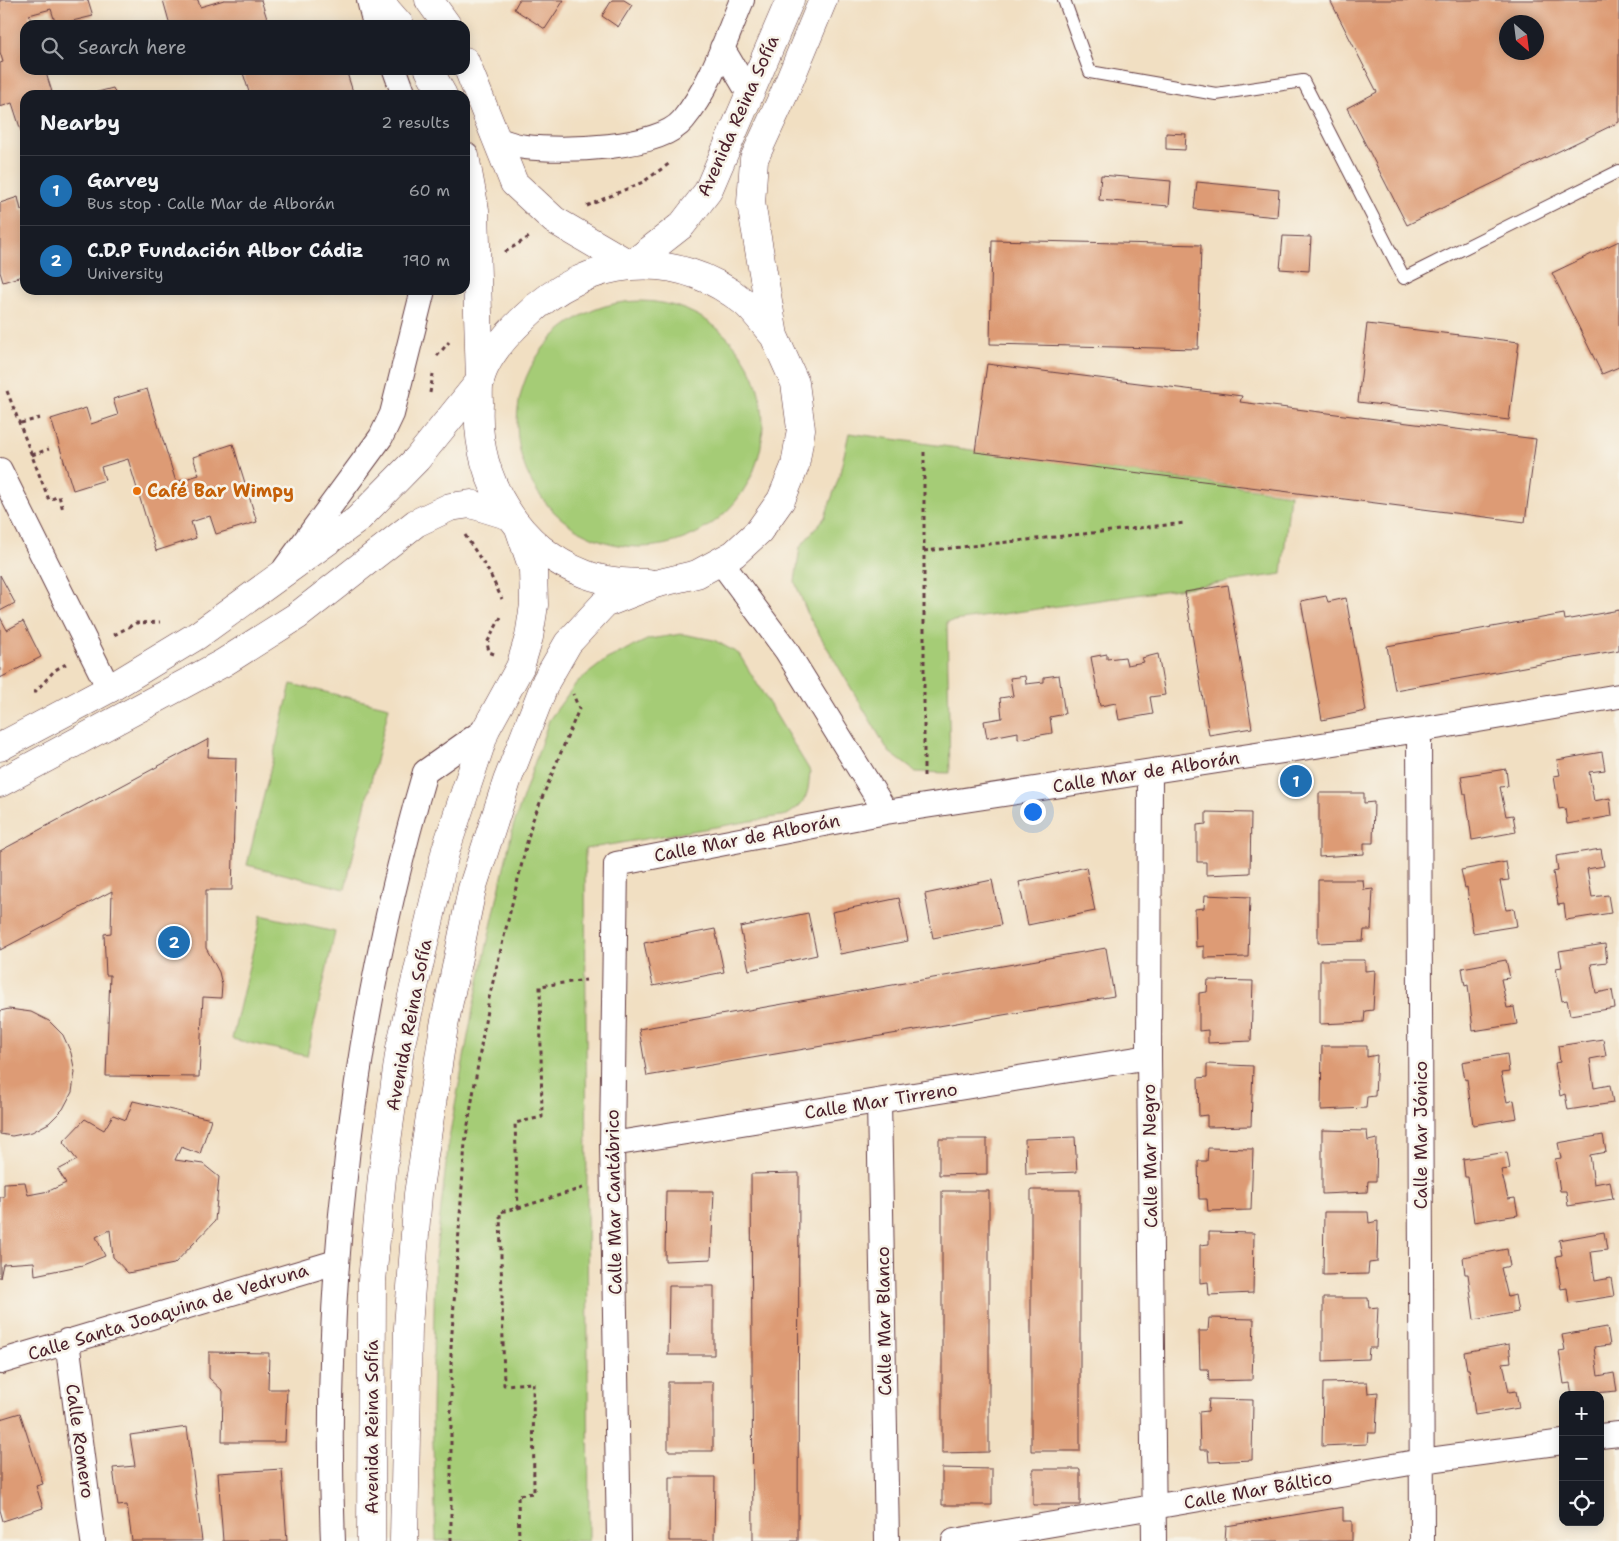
<!DOCTYPE html>
<meta charset="utf-8">
<style>
:root{--surface:#171b24;--page:#20242c;--text:#f1f3f6;--muted:#9ea1a6;--line:#363941;--accent:#1f6fb2}
body{margin:0;font-family:"Shantell Sans",sans-serif;background:var(--page);color:var(--text)}
.controls{position:absolute;right:15px;bottom:15px;display:grid;overflow:hidden;border-radius:10px;box-shadow:0 2px 12px #0003}
.controls button{width:45px;height:45px;display:grid;place-items:center;padding:0;border:0;border-bottom:1px solid var(--line);background:var(--surface);color:var(--text);font:25px sans-serif}
.compass{position:absolute;left:1499px;top:15px;width:45px;height:45px;border-radius:50%;background:var(--surface);box-shadow:0 2px 12px #0003;rotate:152deg}
.you{position:absolute;left:1032px;top:811px;width:18px;height:18px;margin:-12px;border:4px solid #fff;border-radius:50%;background:#1a73e8;box-shadow:0 0 0 8px #1a73e833}
.badge{display:grid;place-items:center;width:32px;height:32px;border-radius:50%;background:var(--accent);color:#fff;font-size:16px;font-weight:700}
.pin{position:absolute;translate:-50% -50%;border:2px solid #fff;box-shadow:0 1px 5px #0006}
.list{margin:0;padding:0;list-style:none}
h2{display:flex;justify-content:space-between;align-items:center;height:65px;margin:0;padding:0 20px;font-size:21px}
h2 small{font-size:16px;font-weight:400;color:var(--muted)}
.list li{display:grid;grid-template-columns:32px 1fr auto;gap:15px;align-items:center;box-sizing:border-box;height:70px;padding:0 20px;border-top:1px solid var(--line)}
.list b{display:block;font-size:19px;white-space:nowrap}
.list p{margin:0;font-size:16px;white-space:nowrap;color:var(--muted)}
.list em{font-size:16px;font-style:normal;color:var(--muted)}
.icon{flex:none;width:28px;height:28px;fill:none;stroke:currentColor;stroke-width:2;stroke-linecap:round;stroke-linejoin:round}
.map{position:relative;flex:none;width:1619px;height:1541px;overflow:hidden}
.search{position:absolute;background:var(--surface);box-shadow:0 2px 12px #0003;left:20px;top:20px;width:450px;height:55px;display:flex;align-items:center;gap:12px;box-sizing:border-box;padding:0 18px;border-radius:15px;color:var(--muted);font-size:19px}
.panel{position:absolute;background:var(--surface);box-shadow:0 2px 12px #0003;left:20px;top:90px;width:450px;height:205px;border-radius:15px}
.map>svg:first-child{display:block}
.green{fill:#a5cc76;stroke:#787650}
.building{fill:#dd9b74;fill-rule:evenodd}
.lines{fill:none;stroke-linecap:round;stroke-linejoin:round}
.lane-casing{stroke:#633c42;stroke-width:14}
.street-casing{stroke:#633c42;stroke-width:26}
.secondary-casing{stroke:#633c42;stroke-width:29}
.primary-casing{stroke:#633c42;stroke-width:29}
.path{stroke:#633c42;stroke-width:3;stroke-dasharray:4 4;stroke-linecap:butt}
.lane{stroke:#fff;stroke-width:12}
.street{stroke:#fff;stroke-width:24}
.secondary{stroke:#fff;stroke-width:28}
.primary{stroke:#fff;stroke-width:28}
.food-dot{fill:#e8710a;stroke:#f7f3e8;stroke-width:2}
.labels{text-anchor:middle;stroke-width:5;stroke-linejoin:round;paint-order:stroke}
.street-label{font-size:18px;fill:#4a1f2b;stroke:#f7f3e8}
.food-label{font-size:18px;font-weight:bold;fill:#c56008;stroke:#f7f3e8;text-anchor:start}
</style>
<div class="map">
<svg width="1619" height="1541" viewBox="0 0 1619 1541">
<rect width="100%" height="100%" fill="#f7f3e8"/>
<filter id="ink" filterUnits="userSpaceOnUse"><feTurbulence type="fractalNoise" baseFrequency=".02" numOctaves="2"/><feDisplacementMap in="SourceGraphic" scale="10" xChannelSelector="R" yChannelSelector="G"/><feConvolveMatrix kernelMatrix="1 2 1 2 8 2 1 2 1" color-interpolation-filters="sRGB"/></filter>
<filter id="wash" filterUnits="userSpaceOnUse"><feTurbulence type="fractalNoise" baseFrequency=".0096" numOctaves="4" result="noise"/><feDisplacementMap in="SourceGraphic" scale="20" xChannelSelector="R" yChannelSelector="G"/><feGaussianBlur stdDeviation="1.12" result="paint"/><feColorMatrix in="noise" values="0 0 0 0 0 0 0 0 0 0 0 0 0 0 0 0 0 1.4 0 .05"/><feComposite in="paint" operator="in"/></filter>
<g filter="url(#wash)">
<rect width="100%" height="100%" fill="#f1dfc2"/>
<path class="green" d="M517 424a123 123 0 1 1 246 0a123 123 0 1 1-246 0Z
M849 433 1290 494 1282 574 947 622 950 773 916 772 889 752 809 617 795 582 800 547 825 517 839 477Z
M682 634 714 640 739 654 810 771C808 794 808 802 787 815L585 849 589 1541H436L432 1412 435 1260 449 1138 474 1004 513 827 549 720 577 682 607 659 649 639Z
M291 684 389 707 345 889 247 865Z
M261 915 335 932 307 1056 232 1039Z"/>
<g id="blocks">
<path class="building" d="M0 0H88L93 16 56 25 51 9 29 15 32 25H25V70H45L53 95H25V143L12 103 0 107V63L3 62 0 52Z
M163 0H198L200 7 224 0H261L269 25H170Z
M519 0H564L545 29 514 9Z
M612 0H624L632 5 618 27 602 16Z
M1330 0H1619V122L1407 225 1347 108 1377 92ZM1506 22H1536V52H1506Z
M242 70H346L354 95H250Z
M113 88 116 95H90V94Z
M1166 133 1186 134 1185 150 1166 149Z
M1101 175 1171 181 1169 206 1099 200Z
M1197 182 1279 190 1277 217 1194 209Z
M18 197 21 210 25 209V275L3 282 0 272V203Z
M1283 236 1311 237 1309 271 1280 269Z
M992 240 1201 245 1198 349 990 344Z
M1619 241V367L1602 374 1552 273Z
M1367 324 1519 342 1509 420 1358 402Z
M987 364 1242 396 1240 402 1536 439 1525 522 975 452Z
M147 389 176 482 199 475 193 457 233 444 257 522 216 534 210 516 191 522 196 538 156 551 128 459 101 467 105 480 73 490 51 419 86 408 91 424 118 415 113 399Z
M0 575 15 603 0 611Z
M1228 585 1252 728 1209 735 1185 592Z
M1326 596 1328 602 1346 598 1366 711 1322 720 1301 601Z
M1619 610V650L1395 690 1387 646 1564 614 1565 620Z
M0 617 7 630 23 621 41 657 0 678Z
M1107 654V659L1125 657 1127 665 1144 662 1142 658 1158 654 1165 695 1150 697 1153 714 1119 720 1116 703 1100 706 1091 657Z
M1059 675 1065 714 1050 717 1052 733 1018 739V732L987 738 984 721 1002 718 1000 698 1013 696 1010 678 1025 676 1026 684 1044 682V677Z
M209 739 208 757 236 758 232 890H206V948L219 972 222 985 221 998 203 997 199 1077 106 1076 110 975H106L104 934 111 933 112 891 0 950V851Z
M1602 752 1605 770 1589 772 1594 801 1610 798 1612 816 1567 824 1565 808 1559 809 1554 776 1560 775 1557 760Z
M1506 769 1508 786 1500 787 1506 816 1513 815 1516 832 1472 840 1466 794H1464L1461 776Z
M1319 793H1364V803L1374 802 1373 843H1364V854L1319 857Z
M1206 812 1251 813 1250 873 1206 875V862H1197V825L1206 824Z
M1601 849 1604 866 1587 869 1592 897 1608 895 1611 913 1566 920 1564 904 1558 905 1553 872 1558 871 1556 856Z
M1506 862 1509 880 1500 881 1506 910 1514 909 1517 926 1473 933 1467 887 1465 888 1461 870Z
M1086 867 1095 911 1028 925 1019 882Z
M992 880 1001 925 933 938 925 894Z
M1318 880H1363L1364 890 1373 889 1371 930H1364L1363 941 1318 943Z
M1205 895 1250 897 1248 957 1204 958V946L1196 947 1195 909 1204 908Z
M899 898 908 941 840 954 832 912Z
M808 913 817 955 749 970 740 927Z
M715 929 724 972 653 986 644 943Z
M1605 944 1607 962 1591 964 1596 993 1612 990 1615 1008 1570 1015 1567 1000 1562 1001 1556 968 1562 967 1559 951Z
M1106 948 1114 996 647 1076 639 1029Z
M1320 960H1365V971L1375 970 1373 1010 1365 1011 1364 1022 1320 1024Z
M1506 960 1510 978 1501 979 1507 1008 1514 1007 1517 1024 1473 1031 1468 985 1465 986 1462 968Z
M1208 980 1253 981 1251 1041 1208 1043V1030L1199 1031V993L1207 992Z
M9 1009 31 1012 49 1021 63 1035 71 1053 75 1072 72 1092 63 1109 49 1123 32 1132 12 1136 0 1134V1011Z
M1603 1039 1606 1056 1590 1059 1594 1088 1610 1085 1613 1103 1568 1110 1565 1094 1560 1096 1555 1063 1560 1062 1558 1046Z
M1322 1046H1367V1057L1377 1055 1375 1096 1367 1097 1366 1108 1321 1110Z
M1507 1054 1509 1072 1501 1073 1507 1102 1514 1100 1517 1118 1473 1125 1467 1079 1465 1080 1462 1062Z
M1207 1064 1253 1066 1251 1126 1207 1127V1115L1199 1116 1198 1078 1207 1077Z
M133 1101 211 1119 200 1154 181 1147 175 1160 203 1164 219 1177 215 1221 174 1264 128 1273 113 1257 110 1230 96 1237 105 1256 83 1265 35 1275 34 1262 3 1264 0 1278V1197H4V1183L25 1182 28 1195 49 1191 66 1183 58 1170 77 1160 63 1142 85 1119 104 1130 113 1115 126 1120Z
M1322 1130 1367 1131 1368 1141 1377 1139 1376 1181H1368L1367 1192 1322 1194Z
M1603 1135 1606 1152 1590 1155 1594 1184 1610 1181 1613 1199 1568 1206 1566 1191H1560L1555 1159 1561 1158 1558 1143Z
M1075 1137 1077 1172 1026 1174 1025 1139Z
M939 1139H987V1174L939 1175Z
M1208 1148 1253 1149 1251 1210 1208 1211 1207 1199H1199L1198 1161H1207Z
M1507 1152 1510 1169 1501 1170 1508 1199 1515 1198 1518 1215 1474 1222 1468 1177H1465L1463 1159Z
M799 1173 798 1541H753L751 1174Z
M1031 1190H1080V1451H1031Z
M666 1191H714L711 1259 665 1261Z
M942 1191H989V1452L942 1453Z
M1324 1212H1368L1369 1223 1378 1221 1377 1262 1369 1263 1368 1274 1323 1275Z
M1209 1232 1254 1233 1253 1293 1209 1295 1208 1282 1200 1283V1245L1209 1244Z
M1604 1232 1607 1250 1591 1252 1595 1281 1611 1278 1614 1296 1569 1303 1567 1288 1561 1289 1556 1256 1562 1255 1559 1240Z
M1507 1249 1510 1266 1501 1268 1508 1297 1515 1295 1518 1312 1474 1320 1468 1274H1465L1463 1257Z
M669 1286H714V1355H668Z
M1323 1298H1368L1369 1308 1378 1307 1376 1348H1369L1368 1359 1323 1361Z
M1209 1318 1254 1319 1252 1380 1209 1381 1208 1369H1200L1199 1331H1208Z
M1607 1327 1610 1345 1594 1347 1598 1376 1614 1373 1617 1391 1572 1395 1570 1383 1564 1384 1559 1351 1565 1350 1562 1335Z
M1509 1344 1511 1362 1503 1363 1509 1392 1516 1391 1519 1408 1475 1415 1469 1369H1467L1464 1352Z
M209 1352 269 1353 268 1389H287L285 1442H222L223 1391 209 1378Z
M668 1382H713V1451H668Z
M1367 1382 1368 1393 1378 1392 1376 1433H1368L1367 1444 1322 1446 1323 1383Z
M1209 1399 1253 1400 1252 1460 1209 1462 1208 1450H1200L1199 1412 1208 1411Z
M20 1413 43 1484 36 1486 43 1508 3 1521 0 1510V1419Z
M187 1427 202 1541H132L127 1505 118 1506 113 1468 135 1466 130 1435Z
M942 1468 992 1469V1505H942Z
M282 1469 287 1541H223L218 1473Z
M1033 1469H1080V1505H1033Z
M669 1477H715L714 1541H669Z
M1343 1507V1521H1352V1541H1225L1226 1526Z"/>
</g>
</g>
<g filter="url(#ink)">
<use href="#blocks" fill-opacity="0" stroke="#633c42" stroke-width="1"/>
<g class="lines">
<g class="lane-casing">
<path id="lane" d="M1064 0 1090 72 1216 94 1303 81 1404 278 1619 171"/>
</g>
<g class="street-casing">
<path id="street" d="M369 0 375 25
M722 48 750 95
M395 70 404 95
M496 139C505 142 515 146 525 147 561 151 659 150 683 120 711 86 725 40 742 0
M0 470 109 689
M721 562 786 650 886 812
M285 568 381 437 392 414 423 290
M1419 730 1422 1541
M1150 772 1149 1057 1154 1541
M879 1101 887 1541
M612 1144 1149 1057
M67 1341 93 1541
M0 1362 336 1262
M1600 1436 1619 1434
M333 1541C322 1282 352 1021 425 772L486 729
M619 1541 612 1144 616 864 886 812 1419 730 1619 696
M954 1541 1422 1461 1563 1442"/>
</g>
<g class="secondary-casing">
<path id="secondary" d="M378 0 400 25
M429 0 447 25
M465 61 514 183 554 220 631 265
M429 70 443 95
M465 156 475 210 480 381"/>
</g>
<g class="primary-casing">
<path id="primary" d="M631 265 682 225 708 191 790 0
M648 583C627 583 606 582 585 574 516 548 475 477 479 404 479 397 478 388 480 381 485 358 508 333 525 317 586 257 674 246 744 302 755 311 764 325 774 336
M0 747 109 689 198 635 357 520 417 459 480 381
M0 783 223 663 297 616 416 523 450 507 471 504 510 516
M371 1541 372 1281 382 1177 400 1048 446 849 486 729 520 667 529 637 534 605 533 569 519 528
M404 1541 408 1327 418 1194 444 1026 472 889 507 781 546 681 568 643 604 604 655 584 697 574 734 554 759 531 781 500 795 466 801 429 795 383 774 336 751 203 754 159 784 94 823 0"/>
</g>
<path class="path" d="M587 206 643 182 670 163
M505 252 529 237
M437 356 449 342
M7 391 49 500 59 496 63 510
M430 393 433 374
M21 423 40 418
M924 452V778
M32 455 49 449
M465 535 489 572 502 599
M924 551 1185 523
M114 635 136 623 160 622
M494 654 489 652 487 643 501 617
M34 693 55 670 66 664
M518 1208 586 1187
M451 1541V1347L465 1143 489 998 532 822 579 709 573 694
M519 1541 518 1495 534 1493 533 1383 504 1385 500 1212 518 1208 515 1123 542 1117 540 986 586 980"/>
<use href="#lane" class="lane"/>
<use href="#street" class="street"/>
<use href="#secondary" class="secondary"/>
<use href="#primary" class="primary"/>
</g>
</g>
<circle class="food-dot" cx="137" cy="491" r="5"/>
<g class="labels">
<g class="street-label">
<text transform="translate(738 116) rotate(-66)" y="6">Avenida Reina Sofía</text>
<text transform="translate(1146 772) rotate(-9)" y="6">Calle Mar de Alborán</text>
<text transform="translate(747 838) rotate(-11)" y="6">Calle Mar de Alborán</text>
<text transform="translate(409 1025) rotate(-79)" y="6">Avenida Reina Sofía</text>
<text transform="translate(881 1101) rotate(-9)" y="6">Calle Mar Tirreno</text>
<text transform="translate(1421 1135) rotate(-90)" y="6">Calle Mar Jónico</text>
<text transform="translate(1150 1156) rotate(-91)" y="6">Calle Mar Negro</text>
<text transform="translate(614 1202) rotate(-91)" y="6">Calle Mar Cantábrico</text>
<text transform="translate(168 1312) rotate(-17)" y="6">Calle Santa Joaquina de Vedruna</text>
<text transform="translate(884 1321) rotate(-91)" y="6">Calle Mar Blanco</text>
<text transform="translate(372 1427) rotate(-90)" y="6">Avenida Reina Sofía</text>
<text transform="translate(80 1441) rotate(82)" y="6">Calle Romero</text>
<text transform="translate(1258 1490) rotate(-10)" y="6">Calle Mar Báltico</text>
</g>
<g class="food-label">
<text x="147" y="497">Café Bar Wimpy</text>
</g>
</g>
</svg>
<div class="controls">
<button>+</button>
<button>−</button>
<button><svg class="icon" aria-label="locate" viewBox="0 0 24 24"><circle cx="12" cy="12" r="6"/><path d="M12 2v4M12 18v4M2 12h4M18 12h4"/></svg></button>
</div>
<svg class="compass" viewBox="-18 -18 36 36"><path d="M0-13l5 13h-10z" fill="#e53935"/><path d="M0 13l5-13h-10z" fill="#9ea1a6"/></svg>
<div class="you"></div>
<div class="pin badge" style="left:1296px;top:781px">1</div>
<div class="pin badge" style="left:174px;top:942px">2</div>
<div class="search"><svg class="icon" aria-label="search" viewBox="0 0 24 24"><circle cx="10" cy="10" r="6"/><path d="M15 15l6 6"/></svg>Search here</div>
<section class="panel">
<h2>Nearby<small>2 results</small></h2>
<ul class="list">
<li><span class="badge">1</span><div><b>Garvey</b><p>Bus stop · Calle Mar de Alborán</p></div><em>60 m</em></li>
<li><span class="badge">2</span><div><b>C.D.P Fundación Albor Cádiz</b><p>University</p></div><em>190 m</em></li>
</ul>
</section>
</div>
